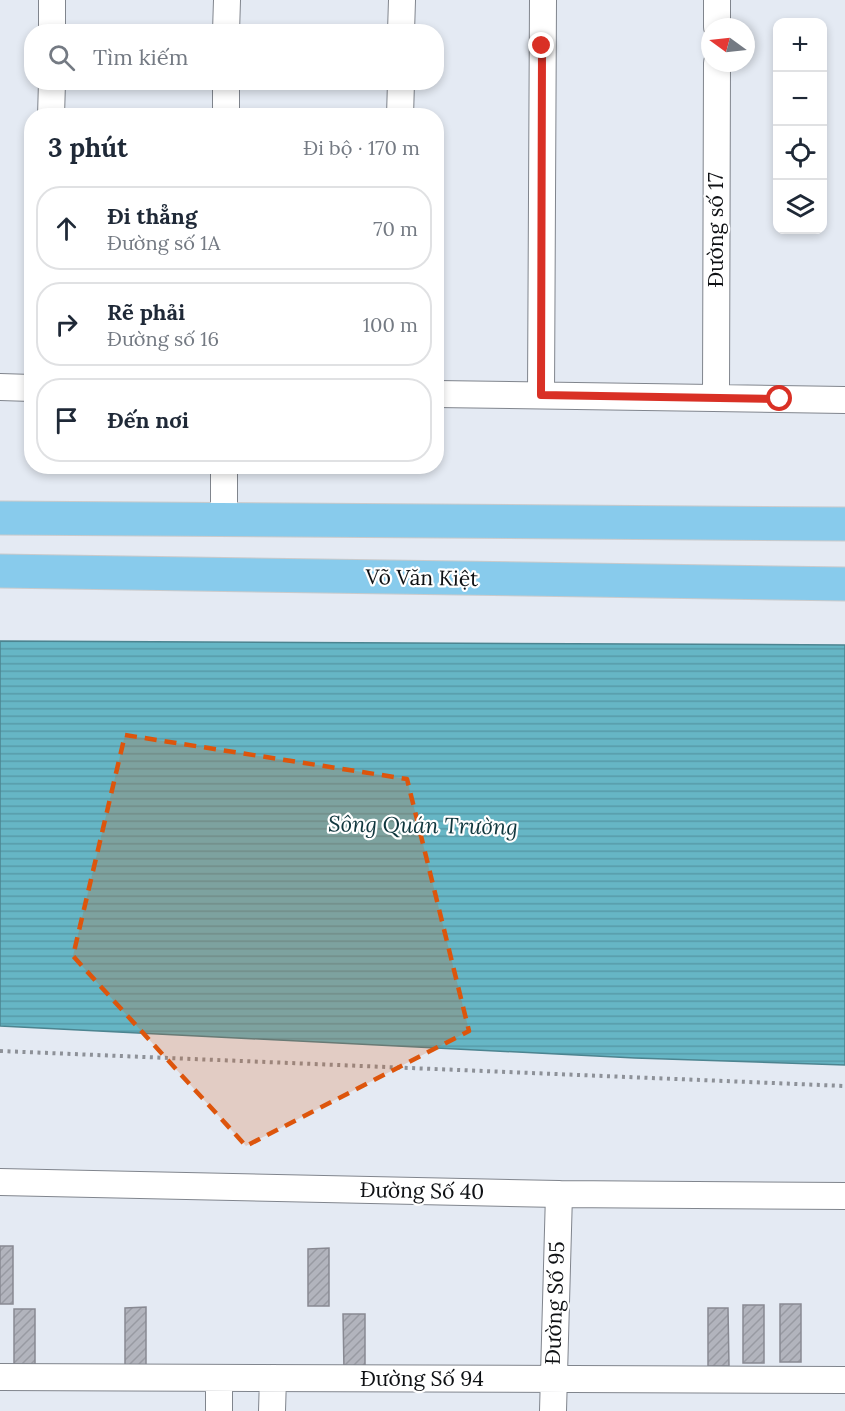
<!DOCTYPE html>
<html lang="vi">
<meta charset="utf-8">
<style>
:root{--surface:#fff;--page:#f2f2f3;--text:#1f2937;--muted:#747a83;--line:#e0e1e3}
body{margin:0;font-family:Lora,serif;background:var(--page);color:var(--text)}
.controls{position:absolute;right:18px;top:18px;display:grid;overflow:hidden;border-radius:12px;box-shadow:0 3px 9px #0003}
.controls button{width:54px;height:54px;display:grid;place-items:center;padding:0;border:0;border-bottom:2px solid var(--line);background:var(--surface);color:var(--text);font:30px sans-serif}
.compass{position:absolute;left:701px;top:18px;width:54px;height:54px;border-radius:50%;background:var(--surface);box-shadow:0 3px 9px #0003;rotate:285deg}
.stop{position:absolute;width:18px;height:18px;margin:-14px;border:4px solid #d93025;border-radius:50%;background:#fff}
.stop.end{background:#d93025;border-color:#fff;box-shadow:0 2px 6px #0008}
.list{margin:0;padding:0;list-style:none}
h2{display:flex;justify-content:space-between;align-items:center;height:78px;margin:0;padding:0 24px;font-size:26px}
h2 small{font-size:20px;font-weight:400;color:var(--muted)}
.list li{display:grid;grid-template-columns:39px 1fr auto;gap:18px;align-items:center;box-sizing:border-box;height:84px;margin:0 12px 12px;padding:0 12px;border:2px solid var(--line);border-radius:24px}
.list b{display:block;font-size:22px;white-space:nowrap}
.list p{margin:0;font-size:20px;white-space:nowrap;color:var(--muted)}
.list em{font-size:20px;font-style:normal;color:var(--muted)}
.icon{flex:none;width:33px;height:33px;fill:none;stroke:currentColor;stroke-width:2;stroke-linecap:round;stroke-linejoin:round}
.map{position:relative;flex:none;width:845px;height:1411px;overflow:hidden}
.search{position:absolute;background:var(--surface);box-shadow:0 3px 9px #0003;left:24px;top:24px;width:420px;height:66px;display:flex;align-items:center;gap:15px;box-sizing:border-box;padding:0 21px;border-radius:24px;color:var(--muted);font-size:22px}
.panel{position:absolute;background:var(--surface);box-shadow:0 3px 9px #0003;left:24px;top:108px;width:420px;height:366px;border-radius:24px}
.map>svg:first-child{display:block}
.water{fill:url(#water-rules);stroke:#4c8490;stroke-width:1.5}
.building{fill:url(#building-hatch);stroke:#888992;stroke-width:1.5}
.lines{fill:none;stroke-linecap:round;stroke-linejoin:round}
.street-casing{stroke:#80858d;stroke-width:28}
.primary-casing{stroke:#cacacb;stroke-width:35}
.path{stroke:#8d9198;stroke-width:4;stroke-dasharray:3 4.5;stroke-linecap:butt}
.street{stroke:#fff;stroke-width:26}
.primary{stroke:#88cbec;stroke-width:33}
.route{stroke:#d93025;stroke-width:8}
.marked{fill:#dd550c;fill-opacity:0.2;stroke:#dd550c;stroke-width:4.5;stroke-dasharray:12 8;stroke-linejoin:round}
.labels{text-anchor:middle;stroke-width:4.5;stroke-linejoin:round;paint-order:stroke}
.street-label{font-size:21px;fill:#0e1013;stroke:#fff}
.water-label{font-size:22px;font-style:italic;fill:#0f363d;stroke:#fff}
</style>
<div class="map">
<svg width="845" height="1411" viewBox="0 0 845 1411">
<defs>
<pattern id="water-rules" width="6" height="5" patternUnits="userSpaceOnUse" patternTransform="scale(1.5)"><rect width="6" height="5" fill="#66b6c5"/><path d="M0 2.5h6" fill="none" stroke="#579ba8"/></pattern>
<pattern id="building-hatch" width="6" height="6" patternUnits="userSpaceOnUse" patternTransform="scale(1.5)"><rect width="6" height="6" fill="#b2b4bd"/><path d="M-1 1l2-2M0 6l6-6M5 7l2-2" fill="none" stroke="#989aa2"/></pattern>
</defs>
<rect width="100%" height="100%" fill="#e4eaf3"/>
<path class="water" d="M0 641 845 645V1065L635 1058 0 1026Z"/>
<path class="building" d="M0 1246H13V1304H0Z
M329 1248V1306H308V1249Z
M780 1304H801V1362H780Z
M743 1305H764V1363H743Z
M146 1307V1365H125V1308Z
M708 1308H728L729 1366H708Z
M14 1309H35V1367H14Z
M343 1314H365V1371H344Z"/>
<g class="lines">
<g class="street-casing">
<path id="street" d="M717 27V0
M52 32V0
M226 32 227 0
M401 32 402 0
M51 116 52 82
M226 116V82
M400 116 401 82
M0 387 32 388
M436 394 845 400
M541 395 543 0
M716 397 717 63
M224 520V466
M0 1182 559 1194 845 1196
M0 1377 845 1380
M219 1411V1379
M272 1411 273 1378
M553 1411 559 1194"/>
</g>
<g class="primary-casing">
<path id="primary" d="M0 518 845 524
M0 571 845 584"/>
</g>
<path class="path" d="M0 1051 845 1086"/>
<use href="#street" class="street"/>
<use href="#primary" class="primary"/>
</g>
<g class="lines">
<path class="route" d="M542 46 541 395 780 399"/>
</g>
<path class="marked" d="M125 735 407 779 469 1031 246 1146 73 956Z"/>
<g class="labels">
<g class="street-label">
<text transform="translate(716 230) rotate(-90)" y="7">Đường số 17</text>
<text transform="translate(422 578) rotate(1)" y="7">Võ Văn Kiệt</text>
<text transform="translate(422 1191) rotate(1)" y="7">Đường Số 40</text>
<text transform="translate(555 1303) rotate(-88)" y="7">Đường Số 95</text>
<text x="422" y="1386">Đường Số 94</text>
</g>
<g class="water-label">
<text transform="translate(423 825) rotate(1)" y="8">Sông Quán Trường</text>
</g>
</g>
</svg>
<div class="controls">
<button>+</button>
<button>−</button>
<button><svg class="icon" aria-label="locate" viewBox="0 0 24 24"><circle cx="12" cy="12" r="6"/><path d="M12 2v4M12 18v4M2 12h4M18 12h4"/></svg></button>
<button><svg class="icon" aria-label="layers" viewBox="0 0 24 24"><path d="M12 4l9 5-9 5-9-5zM3 14l9 5 9-5"/></svg></button>
</div>
<svg class="compass" viewBox="-18 -18 36 36"><path d="M0-13l5 13h-10z" fill="#e53935"/><path d="M0 13l5-13h-10z" fill="#747a83"/></svg>
<div class="stop" style="left:780px;top:399px"></div>
<div class="stop end" style="left:542px;top:46px"></div>
<div class="search"><svg class="icon" aria-label="search" viewBox="0 0 24 24"><circle cx="10" cy="10" r="6"/><path d="M15 15l6 6"/></svg>Tìm kiếm</div>
<section class="panel">
<h2>3 phút<small>Đi bộ · 170 m</small></h2>
<ul class="list">
<li><svg class="icon" aria-label="ahead" viewBox="0 0 24 24"><path d="M12 20V5M6 11l6-6 6 6"/></svg><div><b>Đi thẳng</b><p>Đường số 1A</p></div><em>70 m</em></li>
<li><svg class="icon" aria-label="right" viewBox="0 0 24 24"><path d="M7 20v-9h11M14 6l5 5-5 5"/></svg><div><b>Rẽ phải</b><p>Đường số 16</p></div><em>100 m</em></li>
<li><svg class="icon" aria-label="arrive" viewBox="0 0 24 24"><path d="M6 21V4h12l-3 4 3 4H6"/></svg><div><b>Đến nơi</b></div></li>
</ul>
</section>
</div>
